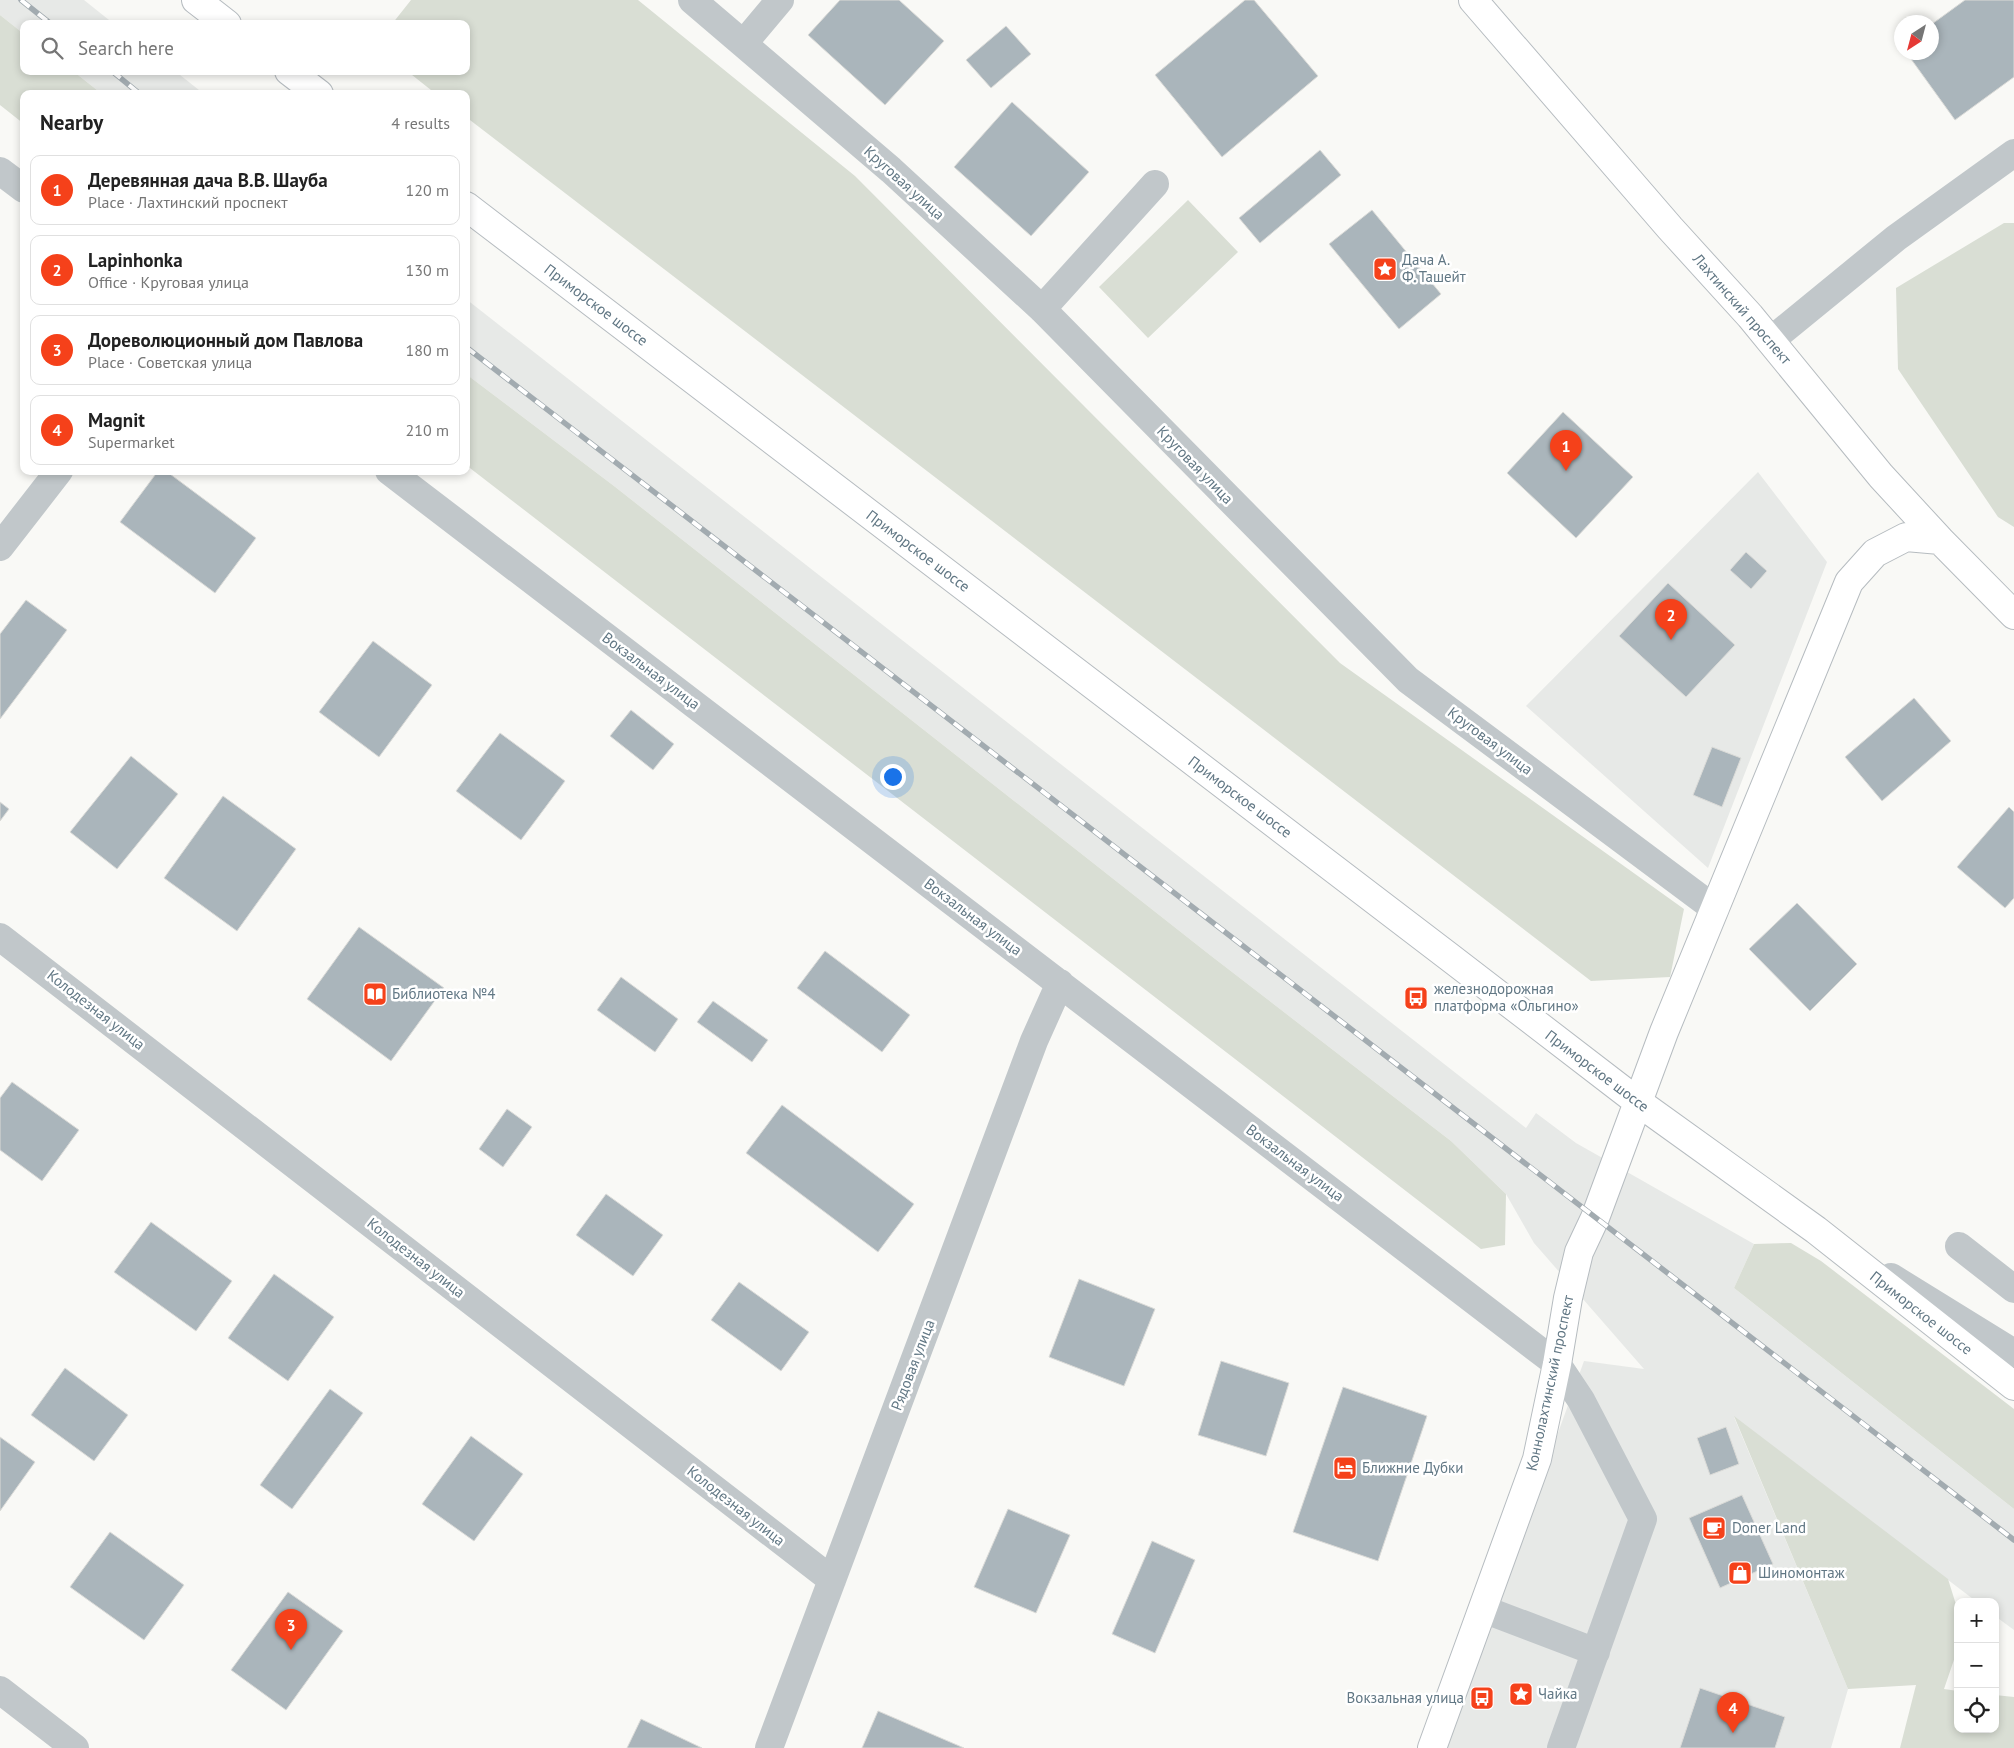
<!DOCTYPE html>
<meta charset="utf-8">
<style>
:root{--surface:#fff;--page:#f2f2f2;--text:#222;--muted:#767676;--line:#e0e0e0;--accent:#f5411a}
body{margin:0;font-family:"PT Sans",sans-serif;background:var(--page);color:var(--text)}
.controls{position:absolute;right:15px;bottom:15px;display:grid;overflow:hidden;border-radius:10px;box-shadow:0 2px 8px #0003}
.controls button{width:45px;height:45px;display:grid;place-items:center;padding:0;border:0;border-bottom:1px solid var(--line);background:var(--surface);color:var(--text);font:25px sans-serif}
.compass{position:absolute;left:1894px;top:15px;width:45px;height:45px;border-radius:50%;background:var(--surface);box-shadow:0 2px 8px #0003;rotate:216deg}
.you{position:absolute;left:892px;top:776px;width:18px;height:18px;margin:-12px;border:4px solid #fff;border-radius:50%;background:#1a73e8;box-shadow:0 0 0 8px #1a73e833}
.badge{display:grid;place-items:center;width:32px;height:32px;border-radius:50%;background:var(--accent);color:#fff;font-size:16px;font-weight:700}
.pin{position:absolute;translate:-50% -41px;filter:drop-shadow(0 1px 2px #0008)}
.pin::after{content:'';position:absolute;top:26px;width:18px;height:15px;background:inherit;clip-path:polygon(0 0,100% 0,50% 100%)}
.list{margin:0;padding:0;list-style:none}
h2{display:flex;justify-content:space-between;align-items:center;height:65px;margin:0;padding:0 20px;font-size:21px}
h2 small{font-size:16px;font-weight:400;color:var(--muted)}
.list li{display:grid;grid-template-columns:32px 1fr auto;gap:15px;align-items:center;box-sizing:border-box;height:70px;margin:0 10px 10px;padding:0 10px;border:1px solid var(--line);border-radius:10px}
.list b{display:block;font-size:19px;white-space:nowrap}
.list p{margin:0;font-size:16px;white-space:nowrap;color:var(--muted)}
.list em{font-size:16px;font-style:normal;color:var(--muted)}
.icon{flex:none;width:28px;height:28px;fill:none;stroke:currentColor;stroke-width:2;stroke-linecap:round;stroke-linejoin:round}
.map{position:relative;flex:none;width:2014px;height:1748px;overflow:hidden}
.search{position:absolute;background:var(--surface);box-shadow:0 2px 8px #0003;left:20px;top:20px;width:450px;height:55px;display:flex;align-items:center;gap:12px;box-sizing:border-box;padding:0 18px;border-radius:10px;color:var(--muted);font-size:19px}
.panel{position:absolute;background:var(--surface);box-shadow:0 2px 8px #0003;left:20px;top:90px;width:450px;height:385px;border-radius:10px}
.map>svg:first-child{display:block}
.built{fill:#e7e9e7}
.green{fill:#d9ded4}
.building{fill:#aab5bb;stroke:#dbdbd8}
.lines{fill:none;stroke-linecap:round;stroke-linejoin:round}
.major-casing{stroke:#b6bcc0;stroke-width:30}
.minor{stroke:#c1c7ca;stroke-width:28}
.major{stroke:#fff;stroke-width:28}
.rail-casing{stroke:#a2abb0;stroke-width:5.5}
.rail{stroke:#fff;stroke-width:4;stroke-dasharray:11;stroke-linecap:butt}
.labels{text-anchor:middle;stroke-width:5;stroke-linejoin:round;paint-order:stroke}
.street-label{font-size:15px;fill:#617784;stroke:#fff}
.poi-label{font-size:15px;fill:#617784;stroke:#fff;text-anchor:start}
</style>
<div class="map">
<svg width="2014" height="1748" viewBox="0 0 2014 1748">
<rect width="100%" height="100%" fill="#f9f9f6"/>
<path class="built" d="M0 0H84L114 24H24V34L0 15Z
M73 71H175L204 94H102Z
M466 299 1526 1128 1536 1113 1576 1143 1754 1244 1734 1288 2014 1509V1630L1995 1616V1602H1977L1734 1417 1848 1689 1831 1748H1444L1584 1361 1644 1369 1534 1243 1506 1194 1451 1141 1210 955 614 486 466 374Z
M1758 472 1827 562 1708 868 1526 706Z"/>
<path class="green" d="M411 0H638L855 176 1340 663 1684 909 1670 977 1591 981 466 117V94H436L407 71H466V24H392Z
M0 15 24 34V71H73L102 94H24V124L0 105Z
M1188 200 1238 252 1148 338 1099 287Z
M2004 223H2014V527L1998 517 1898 369 1896 288Z
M466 374 614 486 1210 955 1451 1141 1506 1194 1505 1245 1481 1249 466 465Z
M1791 1243 1821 1261 2014 1409V1509L1734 1288 1754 1244Z
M1734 1416 1948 1579 1958 1611V1648L1944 1689 1958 1691V1729H1995V1695L2014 1697V1748H1900L1916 1685 1848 1689Z"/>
<path class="building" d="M840 0H899L944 41 885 105 808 35Z
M1245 0H1254L1318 76 1222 157 1155 75Z
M1965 0H2014V77L1955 120 1906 52H1932V24Z
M1006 26 1031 54 991 88 966 60Z
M1012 102 1089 172 1031 236 954 167Z
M1320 150 1341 175 1260 243 1239 218Z
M1372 210 1441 294 1399 329 1329 244Z
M1563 412 1633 477 1576 538 1507 473Z
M158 471H166L256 538 215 593 120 522Z
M1746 552 1767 571 1751 589 1730 570Z
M1668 583 1735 645 1686 697 1619 636Z
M26 600 67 630 0 719V634Z
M373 641 432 685 379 757 319 712Z
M1914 698 1951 741 1882 801 1845 757Z
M631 710 674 744 653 770 610 736Z
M500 733 565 781 521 840 456 791Z
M1712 747 1741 758 1722 807 1693 795Z
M131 756 178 794 117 869 70 832Z
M223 796 296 849 237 931 164 878Z
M0 802 9 809 0 821Z
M2009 807 2014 812V898L2005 908 1957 867Z
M1797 903 1857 964 1810 1011 1749 949Z
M359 927 444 988 391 1061 307 999Z
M825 951 910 1015 882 1052 797 988Z
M621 977 678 1019 655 1052 597 1010Z
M713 1001 768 1040 752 1062 697 1022Z
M12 1082 79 1130 42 1181 0 1150V1098Z
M782 1105 914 1204 878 1252 746 1153Z
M507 1109 532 1127 503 1167 479 1149Z
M606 1194 663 1235 633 1276 576 1235Z
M151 1222 232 1281 196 1331 114 1272Z
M274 1274 334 1317 288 1381 228 1338Z
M1079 1279 1155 1309 1124 1386 1049 1357Z
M739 1282 809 1332 781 1371 711 1320Z
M1221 1361 1289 1383 1266 1456 1198 1435Z
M65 1368 128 1415 94 1461 31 1415Z
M1343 1387 1427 1416 1378 1561 1293 1532Z
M330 1389 363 1413 292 1509 260 1485Z
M1726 1427 1739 1464 1710 1475 1697 1438Z
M471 1436 523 1474 474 1541 422 1504Z
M0 1437 35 1462 0 1511Z
M1742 1495 1773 1564 1720 1588 1689 1518Z
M1008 1509 1070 1535 1036 1613 974 1587Z
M110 1532 184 1585 144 1640 70 1587Z
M1152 1541 1195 1560 1155 1653 1112 1634Z
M288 1592 343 1631 286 1710 231 1670Z
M1700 1688 1785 1717 1775 1748H1680Z
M878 1711 964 1748H862Z
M641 1719 702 1748H627Z"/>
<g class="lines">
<g class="major-casing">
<path id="major" d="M196 0 227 24
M1473 0 1670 228 1750 316 1881 476 1940 540 2014 615
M289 71 319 94
M466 206 1448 956 1638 1102 1816 1230 2014 1386
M1432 1748 1537 1459 1557 1364 1568 1298 1579 1252 1595 1218 1664 1032 1849 582 1875 553 1906 537 1940 540"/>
</g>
<path class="minor" d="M692 0 891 170 1042 309 1408 680 1715 909
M744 43 780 0
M0 171 24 189
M1042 309 1155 184
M1770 341 1896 238 2014 153
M389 471 1557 1364 1581 1400 1643 1519 1561 1748
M0 547 59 471
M0 937 832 1580
M1959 1246 2014 1289
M1891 1277 2014 1353
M1483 1609 1596 1652
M0 1690 75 1748
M769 1748 1034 1041 1060 983"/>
<use href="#major" class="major"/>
<g class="rail-casing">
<path id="rail" d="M21 0 51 24
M112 71 140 94
M466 347 2014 1540"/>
</g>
<use href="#rail" class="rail"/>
</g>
<defs>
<g id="sight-square" transform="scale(1.25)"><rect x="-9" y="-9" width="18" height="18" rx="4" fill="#f5411a" stroke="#fff"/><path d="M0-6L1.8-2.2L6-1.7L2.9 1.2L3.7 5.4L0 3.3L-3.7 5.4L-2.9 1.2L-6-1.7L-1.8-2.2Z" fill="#fff"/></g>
<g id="library-square" transform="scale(1.25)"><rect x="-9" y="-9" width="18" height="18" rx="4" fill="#f5411a" stroke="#fff"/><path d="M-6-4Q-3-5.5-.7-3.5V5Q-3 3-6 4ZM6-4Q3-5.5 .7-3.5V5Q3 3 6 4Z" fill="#fff"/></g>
<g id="bus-square" transform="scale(1.25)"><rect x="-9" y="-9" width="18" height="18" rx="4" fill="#f5411a" stroke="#fff"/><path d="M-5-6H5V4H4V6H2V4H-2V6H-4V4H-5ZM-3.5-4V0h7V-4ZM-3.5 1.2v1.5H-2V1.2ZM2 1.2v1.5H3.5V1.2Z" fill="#fff"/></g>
<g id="hotel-square" transform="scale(1.25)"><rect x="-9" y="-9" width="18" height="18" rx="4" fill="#f5411a" stroke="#fff"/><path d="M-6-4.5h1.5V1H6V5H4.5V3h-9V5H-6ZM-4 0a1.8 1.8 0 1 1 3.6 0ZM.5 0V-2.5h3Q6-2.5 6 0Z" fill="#fff"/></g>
<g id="cafe-square" transform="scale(1.25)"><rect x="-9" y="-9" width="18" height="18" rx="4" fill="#f5411a" stroke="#fff"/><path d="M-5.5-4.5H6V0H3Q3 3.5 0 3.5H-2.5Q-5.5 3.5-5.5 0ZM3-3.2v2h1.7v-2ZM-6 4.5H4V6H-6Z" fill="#fff"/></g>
<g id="shop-square" transform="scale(1.25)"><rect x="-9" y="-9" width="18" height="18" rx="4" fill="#f5411a" stroke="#fff"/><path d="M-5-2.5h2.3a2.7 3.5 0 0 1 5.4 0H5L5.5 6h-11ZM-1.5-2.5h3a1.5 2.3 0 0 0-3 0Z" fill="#fff"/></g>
</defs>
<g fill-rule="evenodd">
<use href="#sight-square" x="1385" y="269"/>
<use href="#library-square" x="375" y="994"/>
<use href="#bus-square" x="1416" y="998"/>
<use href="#hotel-square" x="1345" y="1468"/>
<use href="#cafe-square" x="1714" y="1528"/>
<use href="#shop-square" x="1740" y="1573"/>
<use href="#sight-square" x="1521" y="1694"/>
<use href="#bus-square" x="1482" y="1698"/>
</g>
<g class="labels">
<g class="street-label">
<text transform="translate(904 183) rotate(42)" y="5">Круговая улица</text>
<text transform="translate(596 305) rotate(37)" y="5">Приморское шоссе</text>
<text transform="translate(1742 309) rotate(49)" y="5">Лахтинский проспект</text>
<text transform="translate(1195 465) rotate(46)" y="5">Круговая улица</text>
<text transform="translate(918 551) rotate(37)" y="5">Приморское шоссе</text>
<text transform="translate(651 671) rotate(37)" y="5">Вокзальная улица</text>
<text transform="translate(1490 741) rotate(37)" y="5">Круговая улица</text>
<text transform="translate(1240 797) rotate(37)" y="5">Приморское шоссе</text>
<text transform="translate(973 917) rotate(37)" y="5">Вокзальная улица</text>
<text transform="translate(96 1010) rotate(38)" y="5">Колодезная улица</text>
<text transform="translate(1597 1071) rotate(37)" y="5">Приморское шоссе</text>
<text transform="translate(1295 1163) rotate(37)" y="5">Вокзальная улица</text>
<text transform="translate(416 1258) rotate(38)" y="5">Колодезная улица</text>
<text transform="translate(1921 1313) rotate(38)" y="5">Приморское шоссе</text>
<text transform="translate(913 1365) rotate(-69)" y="5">Рядовая улица</text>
<text transform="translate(1550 1383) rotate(-78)" y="5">Коннолахтинский проспект</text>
<text transform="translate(736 1506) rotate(38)" y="5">Колодезная улица</text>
</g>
<g class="poi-label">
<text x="1402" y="265">Дача А.<tspan x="1402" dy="17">Ф. Ташейт</tspan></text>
<text x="1434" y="994">железнодорожная<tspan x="1434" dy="17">платформа «Ольгино»</tspan></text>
<text x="392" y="999">Библиотека №4</text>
<text x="1362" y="1473">Ближние Дубки</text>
<text x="1732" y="1533">Doner Land</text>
<text x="1758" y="1578">Шиномонтаж</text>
<text x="1538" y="1699">Чайка</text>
<text x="1464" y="1703" text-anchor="end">Вокзальная улица</text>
</g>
</g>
</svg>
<div class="controls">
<button>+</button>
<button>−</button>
<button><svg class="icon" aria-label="locate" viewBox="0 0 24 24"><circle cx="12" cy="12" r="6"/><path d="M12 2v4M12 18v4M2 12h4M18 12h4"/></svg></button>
</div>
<svg class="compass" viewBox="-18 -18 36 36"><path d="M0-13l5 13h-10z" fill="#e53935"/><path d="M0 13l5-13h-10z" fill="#767676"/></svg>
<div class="you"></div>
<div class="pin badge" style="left:1566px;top:471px">1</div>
<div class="pin badge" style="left:1671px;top:640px">2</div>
<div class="pin badge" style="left:291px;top:1650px">3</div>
<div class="pin badge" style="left:1733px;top:1733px">4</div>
<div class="search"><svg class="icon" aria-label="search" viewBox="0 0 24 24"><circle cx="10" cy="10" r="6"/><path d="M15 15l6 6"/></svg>Search here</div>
<section class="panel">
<h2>Nearby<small>4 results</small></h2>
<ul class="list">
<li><span class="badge">1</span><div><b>Деревянная дача В.В. Шауба</b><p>Place · Лахтинский проспект</p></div><em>120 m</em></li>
<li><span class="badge">2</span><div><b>Lapinhonka</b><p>Office · Круговая улица</p></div><em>130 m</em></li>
<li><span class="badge">3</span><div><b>Дореволюционный дом Павлова</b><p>Place · Советская улица</p></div><em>180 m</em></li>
<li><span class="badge">4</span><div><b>Magnit</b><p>Supermarket</p></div><em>210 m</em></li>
</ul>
</section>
</div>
